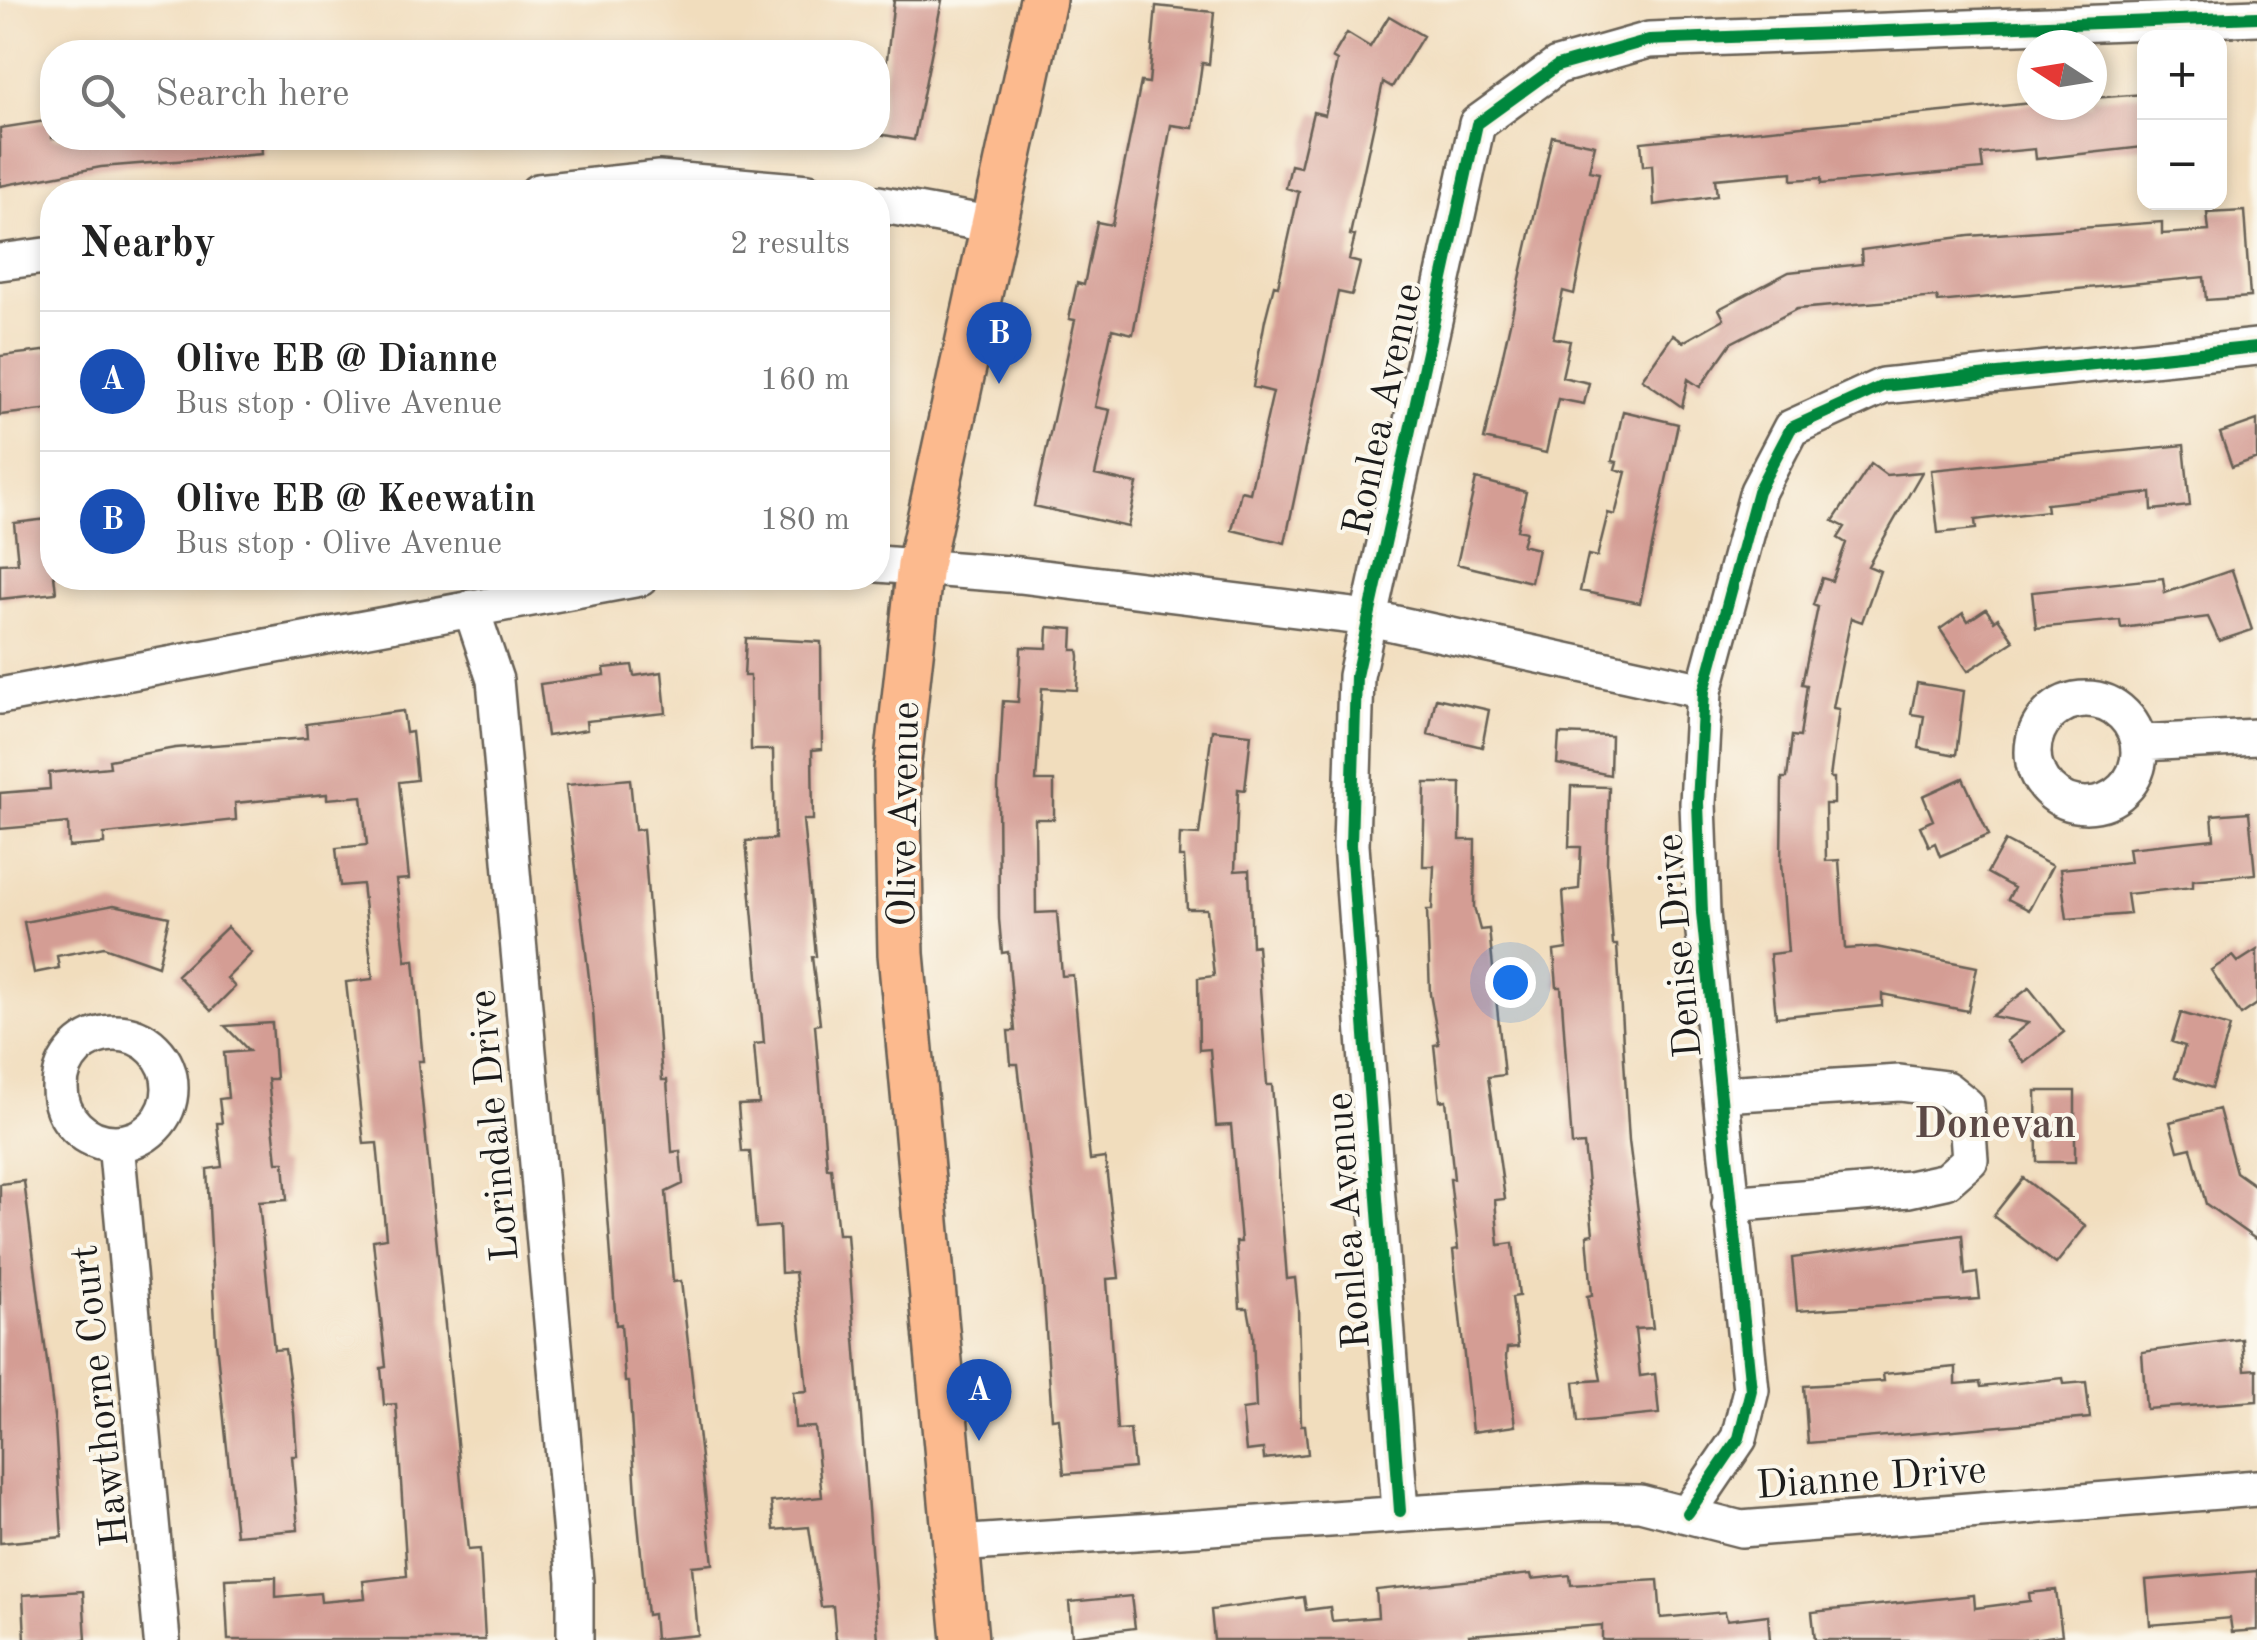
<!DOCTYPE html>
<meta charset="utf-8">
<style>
:root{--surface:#fff;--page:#f2f2f2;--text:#222;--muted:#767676;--line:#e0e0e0;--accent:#2563eb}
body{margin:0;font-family:"Old Standard TT",serif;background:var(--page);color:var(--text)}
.controls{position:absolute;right:30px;top:30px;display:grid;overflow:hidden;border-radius:20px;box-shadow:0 5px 15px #0003}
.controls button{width:90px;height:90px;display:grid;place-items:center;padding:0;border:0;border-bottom:2px solid var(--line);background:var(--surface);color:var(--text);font:50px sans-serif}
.compass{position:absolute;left:2017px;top:30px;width:90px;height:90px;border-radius:50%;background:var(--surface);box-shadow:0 5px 15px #0003;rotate:282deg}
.you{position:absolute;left:1510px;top:982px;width:35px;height:35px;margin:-25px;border:8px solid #fff;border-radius:50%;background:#1a73e8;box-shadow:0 0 0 15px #1a73e833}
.badge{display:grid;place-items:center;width:65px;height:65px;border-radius:50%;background:var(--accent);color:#fff;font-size:32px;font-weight:700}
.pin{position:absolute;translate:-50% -82px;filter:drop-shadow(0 2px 5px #0008)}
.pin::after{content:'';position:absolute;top:52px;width:35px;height:30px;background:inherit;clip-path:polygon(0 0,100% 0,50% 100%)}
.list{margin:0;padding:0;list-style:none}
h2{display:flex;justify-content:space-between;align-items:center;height:130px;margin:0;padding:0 40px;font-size:42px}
h2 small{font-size:32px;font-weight:400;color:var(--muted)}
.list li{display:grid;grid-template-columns:65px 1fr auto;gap:30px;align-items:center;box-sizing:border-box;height:140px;padding:0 40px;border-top:2px solid var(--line)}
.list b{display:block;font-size:38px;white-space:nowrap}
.list p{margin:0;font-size:32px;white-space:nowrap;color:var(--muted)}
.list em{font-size:32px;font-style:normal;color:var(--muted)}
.icon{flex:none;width:55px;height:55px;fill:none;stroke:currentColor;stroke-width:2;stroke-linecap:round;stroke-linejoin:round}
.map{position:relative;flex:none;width:2257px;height:1640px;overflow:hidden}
.search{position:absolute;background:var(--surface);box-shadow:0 5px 15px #0003;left:40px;top:40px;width:850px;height:110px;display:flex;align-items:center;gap:25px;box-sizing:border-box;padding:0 35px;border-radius:40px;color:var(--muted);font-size:38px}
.panel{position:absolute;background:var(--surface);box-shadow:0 5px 15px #0003;left:40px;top:180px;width:850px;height:410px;border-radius:40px}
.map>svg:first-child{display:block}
.building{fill:#d49d94}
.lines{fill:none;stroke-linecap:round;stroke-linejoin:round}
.minor-casing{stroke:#676054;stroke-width:40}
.major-casing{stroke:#676054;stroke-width:50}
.minor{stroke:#fff;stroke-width:35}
.major{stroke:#fcba8e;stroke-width:45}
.cycleway-casing{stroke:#fbf7ec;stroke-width:19}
.cycleway{stroke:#00873e;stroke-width:12}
.labels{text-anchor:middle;stroke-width:8;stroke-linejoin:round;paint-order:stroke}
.street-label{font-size:40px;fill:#1c1c1c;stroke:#fbf7ec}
.neighbourhood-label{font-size:42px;font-weight:bold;fill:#5c4946;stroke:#fbf7ec}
</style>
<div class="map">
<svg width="2257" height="1640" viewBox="0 0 2257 1640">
<rect width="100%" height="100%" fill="#fbf7ec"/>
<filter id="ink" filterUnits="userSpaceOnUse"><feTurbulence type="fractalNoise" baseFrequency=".01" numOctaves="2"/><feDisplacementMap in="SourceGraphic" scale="20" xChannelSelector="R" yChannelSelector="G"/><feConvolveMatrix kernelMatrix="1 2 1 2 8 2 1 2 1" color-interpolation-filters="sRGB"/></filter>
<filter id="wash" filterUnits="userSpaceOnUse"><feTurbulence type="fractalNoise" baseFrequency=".0048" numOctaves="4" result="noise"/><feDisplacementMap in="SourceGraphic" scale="40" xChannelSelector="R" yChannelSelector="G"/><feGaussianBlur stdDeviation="2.25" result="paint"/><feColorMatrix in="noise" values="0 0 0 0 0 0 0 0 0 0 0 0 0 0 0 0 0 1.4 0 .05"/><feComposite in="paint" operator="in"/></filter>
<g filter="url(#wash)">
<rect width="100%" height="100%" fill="#f1ddbd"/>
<g id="blocks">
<path class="building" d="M894 0H942L914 140 878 134Z
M1156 6 1214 12 1209 64 1202 63 1193 128 1171 125 1133 334 1112 329 1095 407 1110 410 1095 475 1137 484 1128 527 1034 506 1075 320 1069 319 1077 283 1084 285 1097 222 1112 225 1141 82 1149 83Z
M1389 16 1423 36 1392 87 1383 82 1350 235 1355 236 1349 260 1360 263 1352 295 1338 292 1285 543 1232 530 1241 491 1250 493 1273 392 1253 387 1265 320 1274 285 1278 286 1299 192 1286 188 1291 165 1300 167 1313 112 1325 115 1337 61 1332 58 1347 33 1370 47Z
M2144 94V147L2036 159 2035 149 1981 154 1983 169 1821 184V178L1792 180V172L1715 179 1717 196 1654 205 1652 165 1643 166 1641 142 2032 103 2092 105V98Z
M52 120V138H261L262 154 101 167 0 186V128Z
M1552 136 1595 145 1589 171 1599 173 1574 294 1563 291 1553 338 1570 341 1562 377 1589 383 1584 404 1558 399 1546 453 1484 439Z
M2244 211 2250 297 2206 300 2204 277 1938 302 1937 297 1797 309 1731 343 1700 387 1688 379 1682 407 1642 379 1673 335 1683 342 1724 319 1719 309 1789 272 1862 264 1861 250 1969 236 2162 222V234L2209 231 2207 213Z
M52 350V409L0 415V356Z
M1623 411 1678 424 1640 603 1580 591 1588 555 1597 557 1608 513 1615 515 1626 472 1615 469 1617 462 1612 461Z
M2257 420V458L2232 467 2220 433Z
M2184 445 2190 506 2152 510 2151 493 2046 504 2047 511 1975 520 1976 529 1938 533 1931 470Z
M1871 464 1886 475 1922 472 1868 566 1880 571 1862 622 1851 618 1833 708 1839 709 1830 778H1834V804H1825L1826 861 1839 860 1845 949 1876 947 1977 967 1968 1011 1882 994V1006L1776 1017 1770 954 1788 952 1781 864 1782 778H1787L1792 736 1800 737 1807 685 1802 684 1818 607 1813 605 1822 578 1832 581 1846 543 1838 538 1845 527 1833 521Z
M1476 479 1526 492 1517 530 1526 532 1522 545 1538 549 1531 582 1457 564Z
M48 519 56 593 0 599V564L18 563 14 523Z
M2232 570 2252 630 2219 641 2208 617 2121 628 2120 620 2036 628 2032 592 2163 578 2165 593Z
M1986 609 1994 621 1998 618 2014 641 1968 671 1940 629 1963 613 1968 621Z
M1048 627 1073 629 1072 650H1078L1079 656 1077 690 1042 688 1036 781H1054V819H1035L1036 913 1057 912 1062 976 1073 975 1090 1160 1105 1158 1119 1278 1107 1279 1117 1430 1130 1429 1134 1468 1064 1474 1059 1418 1052 1419 1043 1285 1018 1064H1011L1008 1031H1015L1008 952 1002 953 999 919 998 787 1003 701 1018 702 1021 647 1047 648Z
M746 638 821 642 822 749 812 750 813 820H803L816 956 812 957 820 1024 815 1025 827 1168H831L838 1234H847L878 1640H836L833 1606 821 1607 809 1527 774 1530 771 1502 822 1497 815 1427 795 1428 793 1392 807 1391 795 1272 781 1273 779 1226 756 1228 750 1152H742L738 1105 759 1104 754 1044 764 1043 746 841 775 839 773 750H751L750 676H744Z
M632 665 634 676 662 672 666 713 586 721 587 730 547 736 540 684 605 675 604 668Z
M1917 683 1964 691 1956 755 1919 748 1924 716 1911 714Z
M1436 698 1489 710 1482 747 1428 734Z
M403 711 406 733 412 732 417 780 399 782 409 879 396 880 406 961 414 960 423 1061H418L468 1550 480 1549 485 1640H228L225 1579 276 1577V1597L320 1593 321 1602 365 1598 363 1581 407 1576 396 1404 384 1405 381 1368 386 1367 373 1240 386 1238 377 1143 364 1144 346 982 373 979 362 884 340 886 336 848 367 845 362 796 327 799V794L235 803 236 820 104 834V844L69 847 68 823 0 829V793L50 789 49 773 110 767 109 760 175 748 307 738 306 724Z
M1212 730 1251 734 1245 790 1238 789 1235 871 1249 870 1252 946 1257 945 1267 1085H1272L1287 1279 1295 1278 1298 1308 1301 1425H1305L1308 1454 1264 1459 1263 1449 1246 1451 1242 1410 1256 1408 1253 1335 1248 1308H1240L1236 1242H1241L1231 1125 1216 1126 1210 1049 1199 1050 1198 978 1214 976 1207 909H1187L1184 857H1179L1180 834 1199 835Z
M1559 734 1611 736 1610 775 1557 764Z
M1963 778 1989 835 1940 856 1935 843 1929 846 1920 826 1933 820 1923 796Z
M630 779 635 830 643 829 662 1080H667L672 1152 680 1151 683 1184 666 1192 673 1282 681 1281 713 1564 692 1566 698 1635 655 1639 653 1614 647 1615 637 1512 629 1382H625L621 1324 616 1325 593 1011 566 785Z
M1425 783H1461L1460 840H1475L1474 907 1480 930 1489 929 1504 1075 1488 1077 1505 1199 1495 1200 1499 1245 1513 1243 1519 1296 1512 1297 1518 1347 1507 1348 1506 1357 1515 1426 1472 1432 1453 1250 1458 1249 1450 1179H1454L1446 1100 1440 1101 1434 1045 1439 1044 1430 994 1427 910H1432L1434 866H1423Z
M1571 786 1609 787 1607 864 1613 945H1617L1629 1141 1653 1328 1635 1329 1640 1376 1655 1374 1659 1414 1578 1422 1574 1382 1601 1380 1587 1296 1592 1295 1587 1235 1593 1234 1584 1144 1572 1145 1561 987H1557L1554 951 1567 949 1563 891 1579 889 1581 847H1569Z
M2249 812 2255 874 2193 880V887L2127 894 2130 914 2067 919 2060 869 2130 862 2128 848 2214 839 2212 815Z
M2005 841 2052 866 2029 910 2008 899 2014 888 1987 873Z
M114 905 169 917 158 966 104 947 57 956 59 968 34 973 24 922Z
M227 927 252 953 227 978 235 987 211 1011 177 975Z
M2257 950V1004L2241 1015 2211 970 2233 956 2238 962Z
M2029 988 2064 1032 2024 1063 2006 1041 2028 1023 1992 1016Z
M2181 1013 2230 1027 2212 1088 2175 1077 2185 1046 2172 1042Z
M272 1023 276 1079H268L277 1162H284L287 1200 259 1202 274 1350 285 1349 294 1413 297 1456H292L298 1530 236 1535 216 1342 207 1169 222 1167 217 1123H222L219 1099 228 1098 224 1053 249 1051 225 1026Z
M2036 1091H2075V1162H2037Z
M2219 1109 2236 1172 2257 1187V1240L2206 1204 2191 1148 2178 1151 2170 1122Z
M2023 1178 2086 1226 2056 1264 1993 1216Z
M24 1181 55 1424 62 1537 0 1543V1184Z
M1962 1235 1965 1275 1977 1273 1980 1299 1797 1311 1792 1258Z
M2242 1339 2245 1370 2257 1369V1401L2146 1409 2142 1352Z
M1956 1367V1384L1980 1382 1981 1387 2063 1378 2064 1384 2086 1382 2090 1418 1808 1443 1804 1386 1884 1381 1883 1374Z
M2257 1571V1630L2232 1632 2230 1618 2150 1625 2146 1580Z
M1531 1574 1532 1579 1570 1575 1571 1585 1658 1580 1661 1618 1725 1612 1727 1620 1768 1615 1770 1640H1602V1625L1469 1635 1470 1640H1214L1211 1610 1304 1597 1306 1610 1330 1607 1332 1621 1378 1617 1376 1590Z
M2056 1590 2062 1635 2023 1640H1815L1812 1612 1974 1595 1975 1608 2030 1601 2029 1593Z
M83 1591 86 1640H25L23 1595Z
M1131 1596 1135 1628 1072 1636 1069 1602Z"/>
</g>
</g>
<g filter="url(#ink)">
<use href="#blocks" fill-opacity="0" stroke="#676054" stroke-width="2.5"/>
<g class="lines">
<g class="minor-casing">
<path id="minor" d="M538 192 659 179 808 192
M878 204 994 225
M0 262 52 255
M878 564 1020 575 1369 618 1704 691
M471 608 495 680 575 1581V1640
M0 696 640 578
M2033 752a53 53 0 1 1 106 0a53 53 0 1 1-106 0Z
M2141 743 2257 737
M60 1088a55 55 0 1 1 110 0a55 55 0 1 1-110 0Z
M1722 1094 1900 1083 1946 1089 1966 1105 1970 1160 1946 1181 1909 1189 1730 1204
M116 1143 162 1640
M1400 1511 1351 845 1356 676 1477 124 1557 66 1649 40 2257 17
M1688 1513 1739 1438 1751 1390 1702 913 1698 803 1704 691 1758 491 1791 428 1883 386 2257 347
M956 1544 1586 1502 1640 1503 1741 1529 2257 1488"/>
</g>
<g class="major-casing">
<path id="major" d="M965 1640 901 954 897 770 920 565 1043 0"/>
</g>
<use href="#minor" class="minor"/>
<use href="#major" class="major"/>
<g class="cycleway-casing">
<path id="cycleway" d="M1400 1511 1351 845 1356 676 1477 124 1557 66 1649 40 2257 17
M1688 1513 1739 1438 1751 1390 1702 913 1698 803 1704 691 1758 491 1791 428 1883 386 2257 347"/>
</g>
<use href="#cycleway" class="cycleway"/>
</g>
</g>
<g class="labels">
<g class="street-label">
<text transform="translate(1381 409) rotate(-78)" y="14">Ronlea Avenue</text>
<text transform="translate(902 814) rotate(-89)" y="14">Olive Avenue</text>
<text transform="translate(1677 946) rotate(-95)" y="14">Denise Drive</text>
<text transform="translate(492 1126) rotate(-95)" y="14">Lorindale Drive</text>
<text transform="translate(1346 1221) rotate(-94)" y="14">Ronlea Avenue</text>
<text transform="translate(98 1396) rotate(-96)" y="14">Hawthorne Court</text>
<text transform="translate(1871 1476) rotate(-4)" y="14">Dianne Drive</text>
</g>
<g class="neighbourhood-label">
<text x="1995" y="1137">Donevan</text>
</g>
</g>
</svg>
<div class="controls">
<button>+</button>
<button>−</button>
</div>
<svg class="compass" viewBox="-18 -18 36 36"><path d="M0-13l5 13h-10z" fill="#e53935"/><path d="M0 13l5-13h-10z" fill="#767676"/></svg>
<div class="you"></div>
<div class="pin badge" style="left:979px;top:1441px;background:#1a4fb4">A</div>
<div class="pin badge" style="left:999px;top:384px;background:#1a4fb4">B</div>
<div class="search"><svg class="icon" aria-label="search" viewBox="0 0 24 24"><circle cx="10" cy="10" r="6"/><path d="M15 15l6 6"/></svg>Search here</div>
<section class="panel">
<h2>Nearby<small>2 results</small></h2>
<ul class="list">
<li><span class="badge" style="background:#1a4fb4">A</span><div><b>Olive EB @ Dianne</b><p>Bus stop · Olive Avenue</p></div><em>160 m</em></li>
<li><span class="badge" style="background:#1a4fb4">B</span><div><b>Olive EB @ Keewatin</b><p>Bus stop · Olive Avenue</p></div><em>180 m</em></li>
</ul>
</section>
</div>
